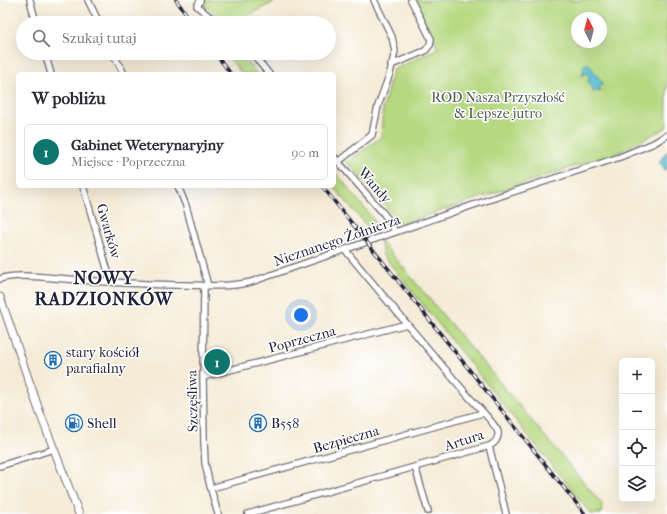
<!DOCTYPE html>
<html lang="pl">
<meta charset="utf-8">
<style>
:root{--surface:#fff;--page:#f2f2f3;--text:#2b2b33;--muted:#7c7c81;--line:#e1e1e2;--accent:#0f766e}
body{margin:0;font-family:"IM FELL French Canon",serif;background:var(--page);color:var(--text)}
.controls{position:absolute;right:12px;bottom:12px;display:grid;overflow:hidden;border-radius:6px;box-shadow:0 4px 16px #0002}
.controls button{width:36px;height:36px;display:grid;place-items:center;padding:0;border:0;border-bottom:1px solid var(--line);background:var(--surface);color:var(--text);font:20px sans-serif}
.compass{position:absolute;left:571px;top:12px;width:36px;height:36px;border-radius:50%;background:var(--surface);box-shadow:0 4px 16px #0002;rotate:354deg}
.you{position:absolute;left:301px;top:315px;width:14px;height:14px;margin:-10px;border:3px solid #fff;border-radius:50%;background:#1a73e8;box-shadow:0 0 0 6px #1a73e833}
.badge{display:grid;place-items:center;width:26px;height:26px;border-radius:50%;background:var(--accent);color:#fff;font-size:13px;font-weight:700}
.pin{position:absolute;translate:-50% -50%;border:2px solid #fff;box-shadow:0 1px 4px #0006}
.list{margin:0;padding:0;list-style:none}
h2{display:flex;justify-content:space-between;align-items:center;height:52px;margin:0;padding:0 16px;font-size:17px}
h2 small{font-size:13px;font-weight:400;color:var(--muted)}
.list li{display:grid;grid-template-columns:26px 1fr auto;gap:12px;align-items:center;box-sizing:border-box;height:56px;margin:0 8px 8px;padding:0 8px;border:1px solid var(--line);border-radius:6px}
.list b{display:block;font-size:15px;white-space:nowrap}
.list p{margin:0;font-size:13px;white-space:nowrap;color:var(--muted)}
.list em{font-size:13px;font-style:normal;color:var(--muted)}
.icon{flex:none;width:22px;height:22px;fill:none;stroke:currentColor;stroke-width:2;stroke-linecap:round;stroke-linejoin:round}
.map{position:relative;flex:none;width:667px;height:514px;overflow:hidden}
.search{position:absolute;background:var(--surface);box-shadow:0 4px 16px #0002;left:16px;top:16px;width:320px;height:44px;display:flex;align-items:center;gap:10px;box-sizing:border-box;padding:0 14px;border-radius:22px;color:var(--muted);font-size:15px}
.panel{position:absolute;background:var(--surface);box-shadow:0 4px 16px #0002;left:16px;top:72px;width:320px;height:116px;border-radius:6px}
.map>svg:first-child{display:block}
.green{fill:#b6d880;stroke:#6c7d5e;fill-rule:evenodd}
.water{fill:#56bdd3;stroke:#3c7087}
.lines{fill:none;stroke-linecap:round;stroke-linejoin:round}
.minor-casing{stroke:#6c6871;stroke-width:8}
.tertiary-casing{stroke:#6c6871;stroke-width:9}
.minor{stroke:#fff;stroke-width:5.5}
.tertiary{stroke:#fff;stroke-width:7}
.rail-casing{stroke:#22223b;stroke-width:3.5}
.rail{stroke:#fff;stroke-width:2;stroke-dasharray:6;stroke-linecap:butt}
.labels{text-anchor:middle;stroke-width:3;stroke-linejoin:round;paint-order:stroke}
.park-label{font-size:14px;fill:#4e5950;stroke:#fff}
.street-label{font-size:14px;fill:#22223b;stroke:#fff}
.poi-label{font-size:14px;fill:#22223b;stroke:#fff;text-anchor:start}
.district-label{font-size:18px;font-weight:bold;letter-spacing:1px;fill:#22223b;stroke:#fff}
</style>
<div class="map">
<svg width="667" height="514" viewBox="0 0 667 514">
<rect width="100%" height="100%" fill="#fff"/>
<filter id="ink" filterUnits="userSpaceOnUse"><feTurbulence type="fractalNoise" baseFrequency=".025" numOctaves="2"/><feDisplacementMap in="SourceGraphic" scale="8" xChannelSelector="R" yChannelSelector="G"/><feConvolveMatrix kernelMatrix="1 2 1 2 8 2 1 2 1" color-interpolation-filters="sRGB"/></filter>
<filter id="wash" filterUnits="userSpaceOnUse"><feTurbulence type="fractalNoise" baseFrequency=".012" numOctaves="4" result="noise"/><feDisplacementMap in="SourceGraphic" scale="16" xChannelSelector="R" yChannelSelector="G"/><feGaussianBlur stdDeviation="0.9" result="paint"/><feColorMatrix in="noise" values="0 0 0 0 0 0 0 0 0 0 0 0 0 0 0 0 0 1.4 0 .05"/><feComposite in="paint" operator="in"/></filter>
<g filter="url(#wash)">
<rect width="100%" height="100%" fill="#f5ebd6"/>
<path class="green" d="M199 0H278L233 23H224Z
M414 0H667V127L614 155 576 166 401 224 347 162 381 137 383 108 393 70 438 48ZM577 18H601V42H577Z
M225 53H234L248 63 257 74H242Z
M334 170 378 225 370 230 333 186H334Z
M380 240 602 504 601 514H591L383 255Z"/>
<path class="water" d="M586 64H589C593 71 598 77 603 83V84L599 86 601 91 599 92 595 90 593 93V90L588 81 590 77 586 73 582 76V74L584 70 583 68 584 65Z
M667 151V169L665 170 659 162 666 152Z"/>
</g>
<g filter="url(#ink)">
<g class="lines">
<g class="minor-casing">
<path id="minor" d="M30 0 36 23
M88 0 99 23
M200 1 197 6 217 23
M45 53 51 74
M113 53 124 74
M252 53 269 74
M391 65 425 51 430 45 431 39 411 0
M334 157 384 214 390 222 395 232
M339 161 372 135 378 106 390 73 395 51 392 37 374 0
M83 186 111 282
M178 186 186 206 207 282V286
M0 279C17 273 48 278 67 279 107 282 147 285 187 285 208 286 230 287 251 282L485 201 620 157 654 143 667 135
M204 286 203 377 204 441 205 463 210 486 218 514
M203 377 407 324
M489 446 506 514
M0 466 54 449
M415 467 428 511
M215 487 483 413
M248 514 489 446C494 444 499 439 498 432 496 424 475 404 469 397 428 349 387 301 347 252L346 249"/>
</g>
<g class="tertiary-casing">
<path id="tertiary" d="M0 297 40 413 79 514"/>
</g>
<use href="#minor" class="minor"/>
<use href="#tertiary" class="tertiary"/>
<g class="rail-casing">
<path id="rail" d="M176 0 193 23
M215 53 231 74
M322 186 585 514"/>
</g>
<use href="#rail" class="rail"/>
</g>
</g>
<defs>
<g id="building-ring" transform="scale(0.9)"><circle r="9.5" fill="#fff" stroke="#1f6fb2" stroke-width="1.5"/><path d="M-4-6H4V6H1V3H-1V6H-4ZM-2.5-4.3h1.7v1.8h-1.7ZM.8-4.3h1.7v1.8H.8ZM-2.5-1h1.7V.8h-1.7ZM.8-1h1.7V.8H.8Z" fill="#1f6fb2"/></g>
<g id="fuel-ring" transform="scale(0.9)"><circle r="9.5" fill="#fff" stroke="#1f6fb2" stroke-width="1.5"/><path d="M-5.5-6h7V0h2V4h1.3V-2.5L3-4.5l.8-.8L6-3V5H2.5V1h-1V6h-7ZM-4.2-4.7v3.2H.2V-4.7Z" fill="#1f6fb2"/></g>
</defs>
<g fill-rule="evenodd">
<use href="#building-ring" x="53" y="360"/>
<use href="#fuel-ring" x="74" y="423"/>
<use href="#building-ring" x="258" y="423"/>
</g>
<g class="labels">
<g class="park-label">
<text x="498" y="102">ROD Nasza Przyszłość<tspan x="498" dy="16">&amp; Lepsze jutro</tspan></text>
</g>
<g class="street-label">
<text transform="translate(375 185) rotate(49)" y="5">Wandy</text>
<text transform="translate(109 231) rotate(74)" y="5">Gwarków</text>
<text transform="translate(337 240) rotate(-19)" y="5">Nieznanego Żołnierza</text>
<text transform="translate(302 339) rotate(-15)" y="5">Poprzeczna</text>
<text transform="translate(192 401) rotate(-91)" y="5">Szczęśliwa</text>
<text transform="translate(346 439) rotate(-16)" y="5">Bezpieczna</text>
<text transform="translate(464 440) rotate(-18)" y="5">Artura</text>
</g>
<g class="poi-label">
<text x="66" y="357">stary kościół<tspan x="66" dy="16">parafialny</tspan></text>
<text x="87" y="428">Shell</text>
<text x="271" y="428">B558</text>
</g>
<g class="district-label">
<text x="104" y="284">NOWY<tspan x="104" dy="21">RADZIONKÓW</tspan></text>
</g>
</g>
</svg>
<div class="controls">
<button>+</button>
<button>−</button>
<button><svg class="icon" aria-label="locate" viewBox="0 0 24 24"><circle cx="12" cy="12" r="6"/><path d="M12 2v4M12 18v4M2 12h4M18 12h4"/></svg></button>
<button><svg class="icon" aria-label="layers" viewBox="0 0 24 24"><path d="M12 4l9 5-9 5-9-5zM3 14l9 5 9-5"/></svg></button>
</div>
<svg class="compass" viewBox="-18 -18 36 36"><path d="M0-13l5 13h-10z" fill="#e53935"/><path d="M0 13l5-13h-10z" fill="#7c7c81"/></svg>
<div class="you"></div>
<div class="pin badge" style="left:217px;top:362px">1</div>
<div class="search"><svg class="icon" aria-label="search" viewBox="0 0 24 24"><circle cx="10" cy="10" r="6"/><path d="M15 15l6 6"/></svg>Szukaj tutaj</div>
<section class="panel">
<h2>W pobliżu<small></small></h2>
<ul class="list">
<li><span class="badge">1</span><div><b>Gabinet Weterynaryjny</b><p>Miejsce · Poprzeczna</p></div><em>90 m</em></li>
</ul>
</section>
</div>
